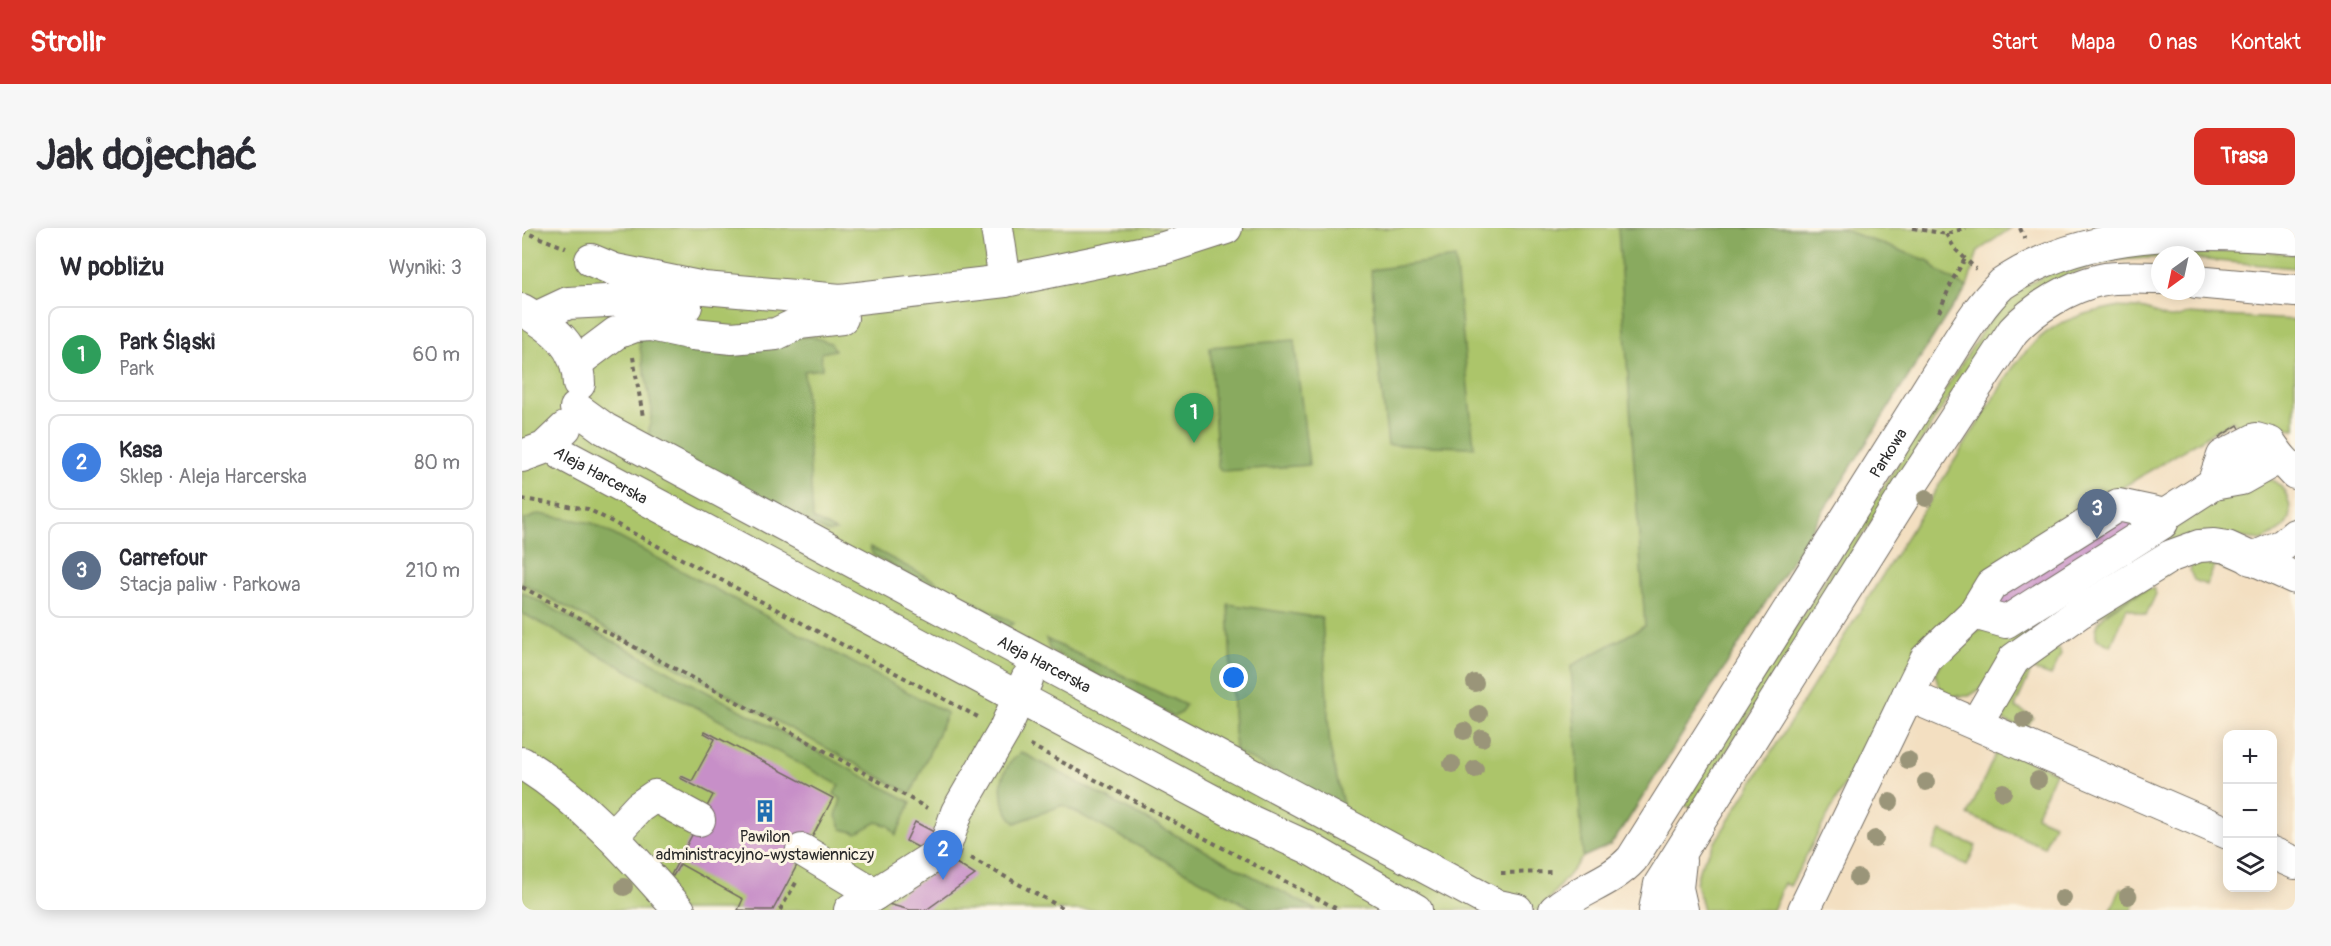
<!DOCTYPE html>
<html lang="pl">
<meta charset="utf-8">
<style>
:root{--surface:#fff;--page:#f7f7f7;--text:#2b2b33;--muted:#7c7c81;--line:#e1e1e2;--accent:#d93025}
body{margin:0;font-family:Pangolin,sans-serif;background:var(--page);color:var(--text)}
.controls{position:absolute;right:18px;bottom:18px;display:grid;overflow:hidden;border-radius:12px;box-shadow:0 3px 15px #0003}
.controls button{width:54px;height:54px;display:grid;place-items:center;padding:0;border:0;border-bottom:2px solid var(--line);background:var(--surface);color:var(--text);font:30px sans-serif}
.compass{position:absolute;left:1629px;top:18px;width:54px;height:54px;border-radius:50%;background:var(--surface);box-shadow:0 3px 15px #0003;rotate:213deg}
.you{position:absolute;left:712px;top:450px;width:21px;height:21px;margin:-15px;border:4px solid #fff;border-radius:50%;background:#1a73e8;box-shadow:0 0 0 9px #1a73e833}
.badge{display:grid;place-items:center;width:39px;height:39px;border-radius:50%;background:var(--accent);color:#fff;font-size:20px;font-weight:700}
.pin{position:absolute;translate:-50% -50px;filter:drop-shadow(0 2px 3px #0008)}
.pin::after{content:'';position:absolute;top:32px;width:21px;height:18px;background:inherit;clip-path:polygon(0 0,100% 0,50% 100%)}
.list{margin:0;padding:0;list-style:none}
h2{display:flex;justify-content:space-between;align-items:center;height:78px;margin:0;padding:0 24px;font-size:26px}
h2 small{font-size:20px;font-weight:400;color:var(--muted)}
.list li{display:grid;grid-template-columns:39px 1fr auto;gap:18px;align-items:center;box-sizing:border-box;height:96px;margin:0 12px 12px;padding:0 12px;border:2px solid var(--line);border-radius:12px}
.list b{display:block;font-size:22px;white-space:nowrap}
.list p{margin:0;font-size:20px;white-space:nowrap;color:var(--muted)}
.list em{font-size:20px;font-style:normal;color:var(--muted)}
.icon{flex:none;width:33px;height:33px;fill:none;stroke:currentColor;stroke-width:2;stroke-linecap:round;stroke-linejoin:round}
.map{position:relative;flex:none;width:1773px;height:682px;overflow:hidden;border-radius:12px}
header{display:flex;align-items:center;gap:36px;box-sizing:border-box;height:84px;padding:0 30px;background:var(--accent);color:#fff}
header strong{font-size:28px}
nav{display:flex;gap:33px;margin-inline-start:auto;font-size:21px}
.intro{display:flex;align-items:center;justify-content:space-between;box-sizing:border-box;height:144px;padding:0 36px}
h1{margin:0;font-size:42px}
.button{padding:15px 27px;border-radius:12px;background:var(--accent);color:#fff;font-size:21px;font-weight:700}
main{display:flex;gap:36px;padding:0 36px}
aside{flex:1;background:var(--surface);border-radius:12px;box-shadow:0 3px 15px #0003}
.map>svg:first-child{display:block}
.green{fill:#acc56b;stroke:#6c784b;stroke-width:1.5}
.forest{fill:#89aa5f;stroke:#5a6a45;stroke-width:1.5}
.building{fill:#c78fc8}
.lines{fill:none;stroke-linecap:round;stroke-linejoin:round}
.minor-casing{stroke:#716a60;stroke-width:34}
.path{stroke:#716a60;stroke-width:4;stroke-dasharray:4.5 4.5;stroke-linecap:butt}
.minor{stroke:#fff;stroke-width:32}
.tree{fill:#9a9579}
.labels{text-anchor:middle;stroke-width:6;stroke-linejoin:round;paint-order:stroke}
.street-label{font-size:16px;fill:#2b2b2b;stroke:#fcf5e5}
.poi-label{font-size:16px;fill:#2b2b2b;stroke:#fcf5e5}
</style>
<header>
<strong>Strollr</strong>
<nav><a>Start</a><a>Mapa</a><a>O nas</a><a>Kontakt</a></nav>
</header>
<div class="intro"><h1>Jak dojechać</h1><a class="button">Trasa</a></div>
<main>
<aside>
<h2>W pobliżu<small>Wyniki: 3</small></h2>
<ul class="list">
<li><span class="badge" style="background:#2e9e5b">1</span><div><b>Park Śląski</b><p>Park</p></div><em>60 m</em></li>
<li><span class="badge" style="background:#3f7fe0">2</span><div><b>Kasa</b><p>Sklep · Aleja Harcerska</p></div><em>80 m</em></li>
<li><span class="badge" style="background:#5c6f8a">3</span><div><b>Carrefour</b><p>Stacja paliw · Parkowa</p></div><em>210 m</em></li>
</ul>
</aside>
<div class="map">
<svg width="1773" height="682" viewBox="0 0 1773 682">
<rect width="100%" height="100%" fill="#fcf5e5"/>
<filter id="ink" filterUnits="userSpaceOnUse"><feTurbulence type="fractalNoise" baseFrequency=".0167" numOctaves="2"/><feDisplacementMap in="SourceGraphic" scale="12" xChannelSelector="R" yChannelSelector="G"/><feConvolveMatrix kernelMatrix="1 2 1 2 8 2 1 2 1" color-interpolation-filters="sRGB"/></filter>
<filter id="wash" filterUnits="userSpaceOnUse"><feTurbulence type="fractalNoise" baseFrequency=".008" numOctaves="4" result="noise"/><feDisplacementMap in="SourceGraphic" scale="24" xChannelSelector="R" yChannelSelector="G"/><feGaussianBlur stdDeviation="1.35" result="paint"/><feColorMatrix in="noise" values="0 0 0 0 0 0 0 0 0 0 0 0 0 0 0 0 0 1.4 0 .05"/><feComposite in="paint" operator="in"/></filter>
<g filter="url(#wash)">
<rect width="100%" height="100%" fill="#f3dfc1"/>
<path class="green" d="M0 0H1489L1456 23 1445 60 1427 84 1101 600 1088 617 1061 629 1018 682H0Z
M1695 19 1773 26V40L1674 31V27L1594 32 1567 39 1527 56 1487 85 1424 174 1170 579 1164 578 1162 574 1464 97 1499 60 1559 29Z
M1593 79C1602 80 1614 79 1623 81 1642 87 1643 95 1665 86L1773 92V201L1746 198 1721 206 1711 192 1511 314 1353 499 1268 658 1262 655 1250 682H1181L1174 655 1178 638 1490 141C1521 99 1542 89 1593 79Z
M1747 251C1764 257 1773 279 1765 295 1760 303 1748 308 1740 312L1706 308 1447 468H1427L1417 459 1413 445 1435 413 1621 318 1720 259Z
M1687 328 1709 338 1712 345 1693 337 1684 357 1672 352 1668 343 1670 337Z
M1626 360 1632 361 1634 366 1624 387 1605 380 1589 418 1575 411C1566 387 1610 370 1626 360Z
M1532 420 1537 421 1539 426 1529 448 1510 441 1493 479 1511 489 1504 501 1478 491 1501 440Z
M1476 520 1533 544 1514 588 1532 596 1522 619 1446 587Z
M1419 603 1454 618 1445 637 1410 621Z
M1599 660 1617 666 1610 682H1589Z"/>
<path class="forest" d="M1096 0H1316L1407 33 1416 43 1445 60 1427 84 1101 600 1088 617 1061 629 1049 438 1123 398Z
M933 30 952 219 866 217 855 121 849 42Z
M116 109H291L309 115 313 122 299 125 300 141 282 143 291 291 314 303 305 304 126 210 130 182Z
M772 112 787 237 701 243 696 239 688 119Z
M17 286 70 295 425 485 389 566 0 355 2 292Z
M348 319 492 395 484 400 351 327Z
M0 364 389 574 374 607 367 598 355 594 335 605 320 601 314 588 319 571 312 566 317 557 0 385Z
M706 376 800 390 808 520 822 581 713 523Z
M524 411 663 477C661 484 657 488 650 488L528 422Z
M499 524 794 682H733L541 577 493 595C474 573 474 543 499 524Z"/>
<g id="blocks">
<path class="building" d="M1716 197 1721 206 1702 218 1697 209Z
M1621 272 1636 295 1477 392 1463 371Z
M183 503 311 570 251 682H216L221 671 158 636 151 648 149 647 191 567 158 550 159 548 170 553 193 511 182 505Z
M393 594 414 605 405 624 384 613Z
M431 633 453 647 404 682H388L362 675Z"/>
</g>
</g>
<g filter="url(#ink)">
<use href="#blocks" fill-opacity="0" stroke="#716a60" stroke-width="1.5"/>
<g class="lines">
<g class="minor-casing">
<g id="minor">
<path d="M475 0 483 53"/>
<path d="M69 32 93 42 182 60 319 72 483 53 642 20 704 0"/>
<path d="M1674 54 1773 63"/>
<path d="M0 82C31 99 56 118 57 156"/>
<path d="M14 90 46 75 123 71 164 78"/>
<path d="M54 135 94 105 113 98 129 97 171 106 210 110 254 106 277 95 320 90"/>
<path id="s1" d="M54 180 83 201 976 678 995 682"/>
<path id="s2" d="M29 215 40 226 728 593 785 619 894 682"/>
<path d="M0 228 22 220 43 200"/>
<path d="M1691 256 1701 228 1734 211 1748 215 1758 229"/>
<path d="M1729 331 1761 317 1773 307"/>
<path d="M1452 385 1469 357 1596 277 1643 287"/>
<path d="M1386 467 1404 431 1452 385 1484 394 1640 295 1643 287 1691 256 1719 251 1758 229 1773 245"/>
<path d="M1454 496 1492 431 1558 384 1649 328 1677 318 1692 317 1705 319 1773 350"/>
<path d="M0 535C62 574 109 627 157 682"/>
<path d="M91 607 117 579 133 568 177 592"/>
<path d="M280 622 353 666"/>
<path d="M1750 625 1773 635"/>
<path d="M1158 633 1155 660 1160 682"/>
<path d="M328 682 422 622 435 584 482 503 505 451"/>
<path id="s3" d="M1033 682C1057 661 1088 655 1110 631L1433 118C1447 96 1461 74 1480 56 1562 0 1673 2 1773 10"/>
<path d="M1133 682 1138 656 1386 262 1491 103C1512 80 1547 59 1578 52 1597 48 1619 50 1638 50"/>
<path d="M1282 682 1386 467 1706 605"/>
</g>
</g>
<path class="path" d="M1391 0 1424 6 1444 0
M1498 0 1503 11
M0 3 44 20
M1424 6 1433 21 1454 41
M1417 84 1431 51 1443 31
M111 129 121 189
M0 271 66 281 456 489
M0 359 206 469 405 580
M508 517 817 682
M449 630 544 682
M979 645 1033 644
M258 682 275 653"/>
<use href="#minor" class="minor"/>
</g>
<g class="tree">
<circle cx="1404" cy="270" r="9"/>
<circle cx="953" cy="455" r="9"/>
<circle cx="957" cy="486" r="9"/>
<circle cx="1502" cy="492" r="9"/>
<circle cx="942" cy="503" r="9"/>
<circle cx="960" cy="510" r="9"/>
<circle cx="1386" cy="532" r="9"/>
<circle cx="930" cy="536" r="9"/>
<circle cx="953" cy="541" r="9"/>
<circle cx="1516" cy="552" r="9"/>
<circle cx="1404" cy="554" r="9"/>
<circle cx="1481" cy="564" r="9"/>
<circle cx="1368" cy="574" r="9"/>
<circle cx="1353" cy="611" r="9"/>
<circle cx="1336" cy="650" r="9"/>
<circle cx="102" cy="659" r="9"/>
<circle cx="1606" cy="668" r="9"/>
<circle cx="1541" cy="670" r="9"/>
</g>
</g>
<defs>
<g id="building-bare" transform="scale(1.8)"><path d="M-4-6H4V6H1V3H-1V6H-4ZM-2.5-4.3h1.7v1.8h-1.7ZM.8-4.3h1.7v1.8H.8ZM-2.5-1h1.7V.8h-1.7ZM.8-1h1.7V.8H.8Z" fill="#1f6fb2" stroke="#fcf5e5" stroke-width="2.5" paint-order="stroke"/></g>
</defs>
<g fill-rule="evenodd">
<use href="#building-bare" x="243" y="583"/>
</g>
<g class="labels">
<g class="street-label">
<text dy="6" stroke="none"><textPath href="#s3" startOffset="573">Parkowa</textPath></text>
<text dy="6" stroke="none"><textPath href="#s2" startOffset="60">Aleja Harcerska</textPath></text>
<text dy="6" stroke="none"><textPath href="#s1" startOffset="534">Aleja Harcerska</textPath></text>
</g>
<g class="poi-label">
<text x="243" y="614">Pawilon<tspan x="243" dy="18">administracyjno-wystawienniczy</tspan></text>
</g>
</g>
</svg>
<div class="controls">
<button>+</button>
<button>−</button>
<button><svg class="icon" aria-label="layers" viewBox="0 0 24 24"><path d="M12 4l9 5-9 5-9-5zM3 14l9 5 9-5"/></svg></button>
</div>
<svg class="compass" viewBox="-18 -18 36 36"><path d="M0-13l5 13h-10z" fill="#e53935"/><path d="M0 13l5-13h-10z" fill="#7c7c81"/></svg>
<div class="you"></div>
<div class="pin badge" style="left:672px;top:215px;background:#2e9e5b">1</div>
<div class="pin badge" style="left:421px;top:652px;background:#3f7fe0">2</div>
<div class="pin badge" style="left:1575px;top:311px;background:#5c6f8a">3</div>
</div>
</main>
